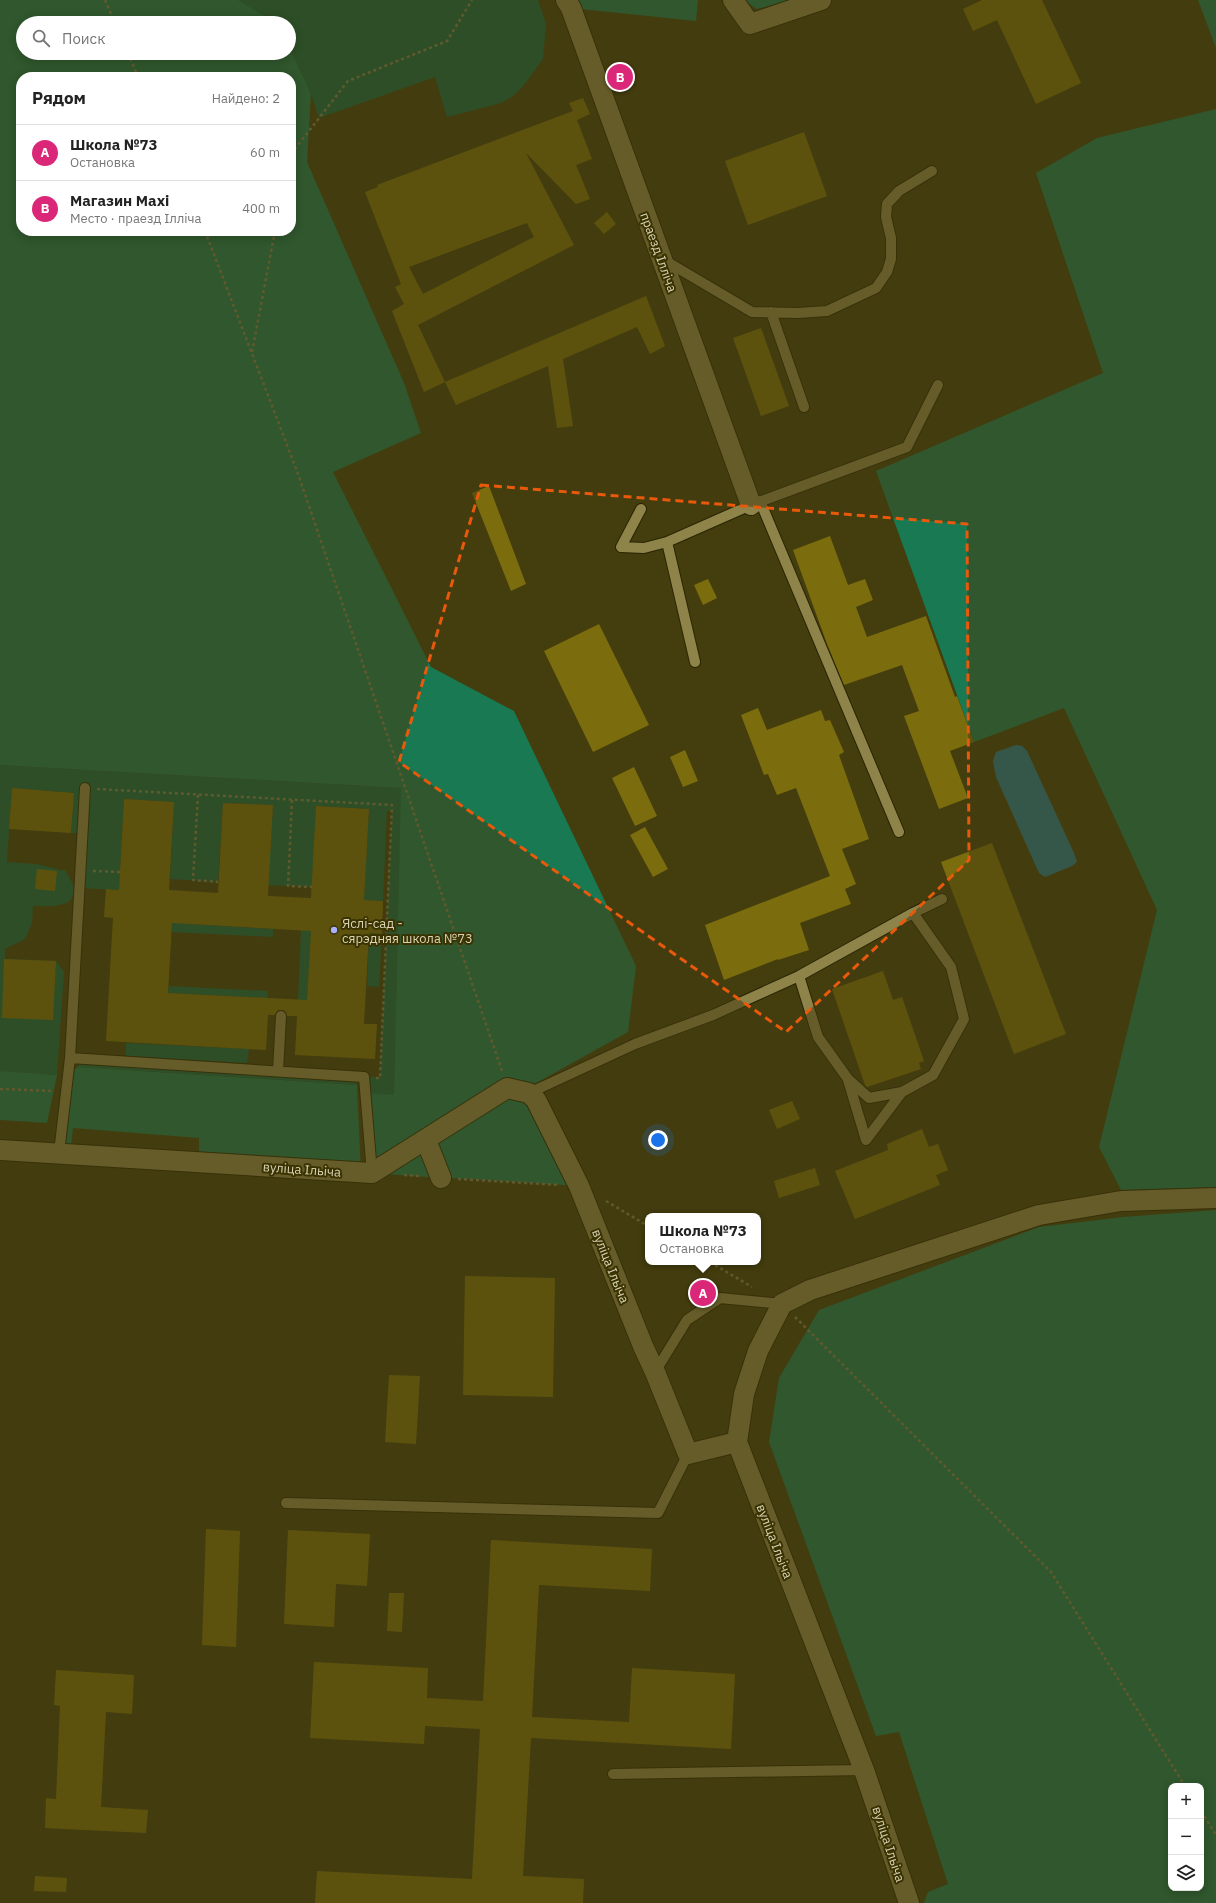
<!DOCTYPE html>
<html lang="ru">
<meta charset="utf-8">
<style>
:root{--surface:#fff;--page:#f6f6f6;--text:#222;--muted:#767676;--line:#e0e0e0;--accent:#db2777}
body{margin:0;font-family:"IBM Plex Sans",sans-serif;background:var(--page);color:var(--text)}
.controls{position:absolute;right:12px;bottom:12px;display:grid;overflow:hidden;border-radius:8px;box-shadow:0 2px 10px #0003}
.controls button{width:36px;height:36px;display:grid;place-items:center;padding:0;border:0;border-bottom:1px solid var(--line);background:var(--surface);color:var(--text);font:20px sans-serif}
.you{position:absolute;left:658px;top:1140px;width:14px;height:14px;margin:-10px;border:3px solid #fff;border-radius:50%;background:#1a73e8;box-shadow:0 0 0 6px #1a73e833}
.badge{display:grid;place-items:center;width:26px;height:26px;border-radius:50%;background:var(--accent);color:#fff;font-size:13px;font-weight:700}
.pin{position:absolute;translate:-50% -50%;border:2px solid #fff;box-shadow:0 1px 4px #0006}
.popup{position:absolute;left:645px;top:1213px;width:116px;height:52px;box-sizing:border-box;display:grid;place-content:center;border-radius:8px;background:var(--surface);filter:drop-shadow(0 1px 3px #0005);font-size:13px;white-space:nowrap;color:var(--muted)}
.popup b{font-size:15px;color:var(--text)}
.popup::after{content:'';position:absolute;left:50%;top:100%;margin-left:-8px;border:8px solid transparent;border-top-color:var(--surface)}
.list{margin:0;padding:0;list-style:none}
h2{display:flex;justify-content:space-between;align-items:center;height:52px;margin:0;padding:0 16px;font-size:17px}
h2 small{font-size:13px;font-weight:400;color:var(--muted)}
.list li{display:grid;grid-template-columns:26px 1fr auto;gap:12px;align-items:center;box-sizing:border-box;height:56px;padding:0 16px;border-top:1px solid var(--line)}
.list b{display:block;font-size:15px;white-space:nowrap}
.list p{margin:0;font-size:13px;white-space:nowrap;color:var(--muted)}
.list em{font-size:13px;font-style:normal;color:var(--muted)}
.icon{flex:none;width:22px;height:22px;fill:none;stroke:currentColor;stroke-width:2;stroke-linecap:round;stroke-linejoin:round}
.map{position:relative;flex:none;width:1216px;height:1903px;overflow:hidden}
.search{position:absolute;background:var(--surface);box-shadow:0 2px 10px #0003;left:16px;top:16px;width:280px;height:44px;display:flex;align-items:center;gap:10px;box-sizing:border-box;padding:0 14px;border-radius:22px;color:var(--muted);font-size:15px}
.panel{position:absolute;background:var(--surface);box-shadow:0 2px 10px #0003;left:16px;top:72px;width:280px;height:164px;border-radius:16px}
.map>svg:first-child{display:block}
.green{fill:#126544}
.forest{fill:#197952;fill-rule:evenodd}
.water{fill:#257990}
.building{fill:#7b6d0e;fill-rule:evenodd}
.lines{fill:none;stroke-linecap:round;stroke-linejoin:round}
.lane-casing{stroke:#292404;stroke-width:12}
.street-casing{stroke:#292404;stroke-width:22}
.path{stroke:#837d55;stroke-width:2.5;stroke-dasharray:3 3;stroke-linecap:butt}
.lane{stroke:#8e8449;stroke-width:10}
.street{stroke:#8e8449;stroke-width:20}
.marked{fill:none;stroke:#e8590c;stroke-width:3;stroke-dasharray:8 5;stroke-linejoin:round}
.poi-dot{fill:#aab0fb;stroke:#3a3301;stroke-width:1.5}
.labels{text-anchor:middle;stroke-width:4;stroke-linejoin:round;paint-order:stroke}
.street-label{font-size:13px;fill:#d8d3b5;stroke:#3a3301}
.poi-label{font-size:13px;fill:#d8d3b5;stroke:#3a3301;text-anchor:start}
</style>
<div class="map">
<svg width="1216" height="1903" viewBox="0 0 1216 1903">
<rect width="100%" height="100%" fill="#443d0e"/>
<path class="green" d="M237 0H538L546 24 543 59 524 85 513 96 501 103 447 117 435 77 319 118 311 94 289 47V23H276Z
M0 765 402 788 394 1096 366 1093 364 1077H380L392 811H387L383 901 364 900 369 809 316 806 312 887 268 885 273 805 223 803 218 882 170 879 174 802 124 799 119 890 79 888 82 833H71L74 793 12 788 7 862 36 864 66 871C68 876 72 881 73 885 79 910 48 906 33 906L32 923 25 939 5 949V959L56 961 64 972 57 1075 0 1071Z
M172 923 273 929V937L172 932Z
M301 930 311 931 307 1000H298Z
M369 933 382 934 379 987 367 986Z
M169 986 268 991 267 998 168 993Z
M126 1043 249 1049 247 1063 126 1056Z
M79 1058 356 1076 357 1085 78 1067Z"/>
<path class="forest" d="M0 0H238L276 23H23V53H289V47L311 94 307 162 404 383 421 433 333 472 431 667 514 711 636 966 628 1032 529 1087 371 1164 366 1093 394 1095 401 788 0 765ZM21 77H291V231H21Z
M569 0H698L696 21 571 8Z
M745 0H799L756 9Z
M1198 0H1216V48Z
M1216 109V1187L1121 1190 1099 1147 1157 910 1064 708 974 742 876 471 1103 373 1036 173 1097 138Z
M78 1067 357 1085 361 1173 199 1163V1138L73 1128 70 1154 59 1153 68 1074Z
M0 1071 57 1075 47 1123 0 1120Z
M507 1088 529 1093 579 1186 451 1178 433 1135Z
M421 1148 441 1178 372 1173Z
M1216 1210V1903H924L928 1892 948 1884 899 1732 876 1736 769 1442 779 1378 819 1310 1039 1227 1123 1217ZM1171 1786H1201V1888H1171Z"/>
<path class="water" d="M1016 745 1022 746 1027 751 1074 853 1077 862 1072 866 1045 877 1039 873 996 777 993 761 996 752Z"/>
<path class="building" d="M982 0H1042L1081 83 1036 104 997 20 973 31 963 9Z
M626 67 631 80 613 87 608 74Z
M583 98 590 114 577 120 592 159 576 165 590 199 576 204 526 153 574 245 418 325 445 382 424 392 392 311 404 304 395 287 401 284 365 192 378 187 377 185 573 111 569 103ZM527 223 534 237 423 294 409 267Z
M804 132 827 196 748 225 725 161Z
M607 212 616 224 604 234 594 223Z
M646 296 665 346 650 354 637 327 563 359 573 426 557 428 548 366 456 405 445 382Z
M761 328 789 406 761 416 733 338Z
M489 486 526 584 511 591 472 493Z
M830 536 848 585 865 579 873 600 856 607 867 637 926 616 955 697 957 696 974 742 950 751 968 798 939 809 904 716 919 711 902 665 844 685 827 644 793 550Z
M708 579 717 598 703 605 694 585Z
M599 624 649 725 593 752 544 651Z
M758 708 767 730 821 710 825 721 830 720 844 752 839 755 869 839 842 849 856 884 845 889 851 904 800 923 809 950 778 960V959L724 980 705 925 830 876 796 788 777 795 768 774 764 775 741 715Z
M685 750 698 781 683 787 670 757Z
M634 767 657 816 635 826 612 778Z
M12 788 74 793 71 833 9 829Z
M124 799 174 802 169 890 218 893 223 803 273 805 268 896 311 898 316 806 369 809 364 900 383 901 382 934 369 933 364 1024H377L375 1059 295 1055 297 1016H287L285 1011 282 1010H278L275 1015H268L266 1050 106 1041 113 918 104 917 106 889 119 890ZM172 923 311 931 307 1000 168 993Z
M645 827 668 869 653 877 630 835Z
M992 843 1066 1034 1014 1054 941 862Z
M37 869 57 871 55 891 35 889Z
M4 959 56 961 53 1020 2 1018Z
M883 971 893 1000 902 997 924 1061 919 1063 921 1069 867 1087 865 1085 832 989Z
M792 1101 800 1119 777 1129 769 1110Z
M922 1129 929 1147 938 1144 948 1170 936 1175 940 1185 855 1219 835 1171 888 1150 887 1144Z
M815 1168 820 1185 779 1198 774 1181Z
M465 1276 555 1278 553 1397 463 1395Z
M389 1375 420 1376 416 1444 385 1442Z
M206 1529 240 1531 236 1647 202 1645Z
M288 1530 370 1534 367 1586 336 1584 334 1627 284 1624Z
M491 1540 652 1549 650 1591 539 1585 532 1717 629 1722 632 1668 735 1674 731 1749 531 1738 523 1876 584 1879 583 1903H315L317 1871 472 1879 480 1729 425 1726 424 1744 310 1738 314 1662 428 1668 427 1698 483 1701Z
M389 1593H404L402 1632 387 1631Z
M56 1670 134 1675 132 1714 106 1712 101 1807 148 1810 146 1833 45 1828 46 1798 56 1799 60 1706 54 1705Z
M35 1876 67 1878 66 1892 34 1891Z"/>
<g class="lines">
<g class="lane-casing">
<path id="lane" d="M664 260 752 312 798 313 827 311 876 288 887 272 891 259V238L886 217 887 204 899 191 932 171
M771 312 804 407
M760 501 899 832
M641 509 621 547 644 548 667 542
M695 662 667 542 751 505 907 447 938 385
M799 976 818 1037 848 1079 869 1098 902 1092 933 1075 964 1019 951 967 913 913
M70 1058 85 788
M278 1071 281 1016
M848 1080 866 1140 902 1092
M529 1093 635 1044 713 1015 799 976 913 913 942 899
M59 1153 70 1058 364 1077 372 1173
M655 1372 687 1320 720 1298 782 1304
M286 1503 658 1513 688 1454
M613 1774 864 1770"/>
</g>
<g class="street-casing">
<path id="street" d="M566 0 571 8 751 505
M733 0 750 24 821 0
M426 1140 441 1178
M0 1150 372 1173 507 1088 529 1093 536 1100 579 1186 643 1346 655 1372 688 1454 737 1442 864 1770 909 1903
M737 1442 744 1394 758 1351 782 1304 810 1290 1039 1215 1121 1201 1216 1198"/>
</g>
<path class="path" d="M105 0 115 23
M128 53 138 77
M291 154 348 81 447 41 472 0
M205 231 297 471 502 1071
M252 352 275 231
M97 789 392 805 380 1078H376
M198 795 193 880 218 882
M292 800 288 886 312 887
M93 871 120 872
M0 1089 53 1091
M404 1175 421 1176
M458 1179 559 1185
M606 1201 648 1226
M710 1262 752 1287
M795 1317 1051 1572 1185 1786
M1201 1811 1216 1835"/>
<use href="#lane" class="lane"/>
<use href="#street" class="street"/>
</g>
<path d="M0 0H1216V1903H0ZM481 485 967 524 969 860 786 1032 399 762Z" fill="#443d0e" fill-opacity=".55" fill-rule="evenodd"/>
<path class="marked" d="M481 485 967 524 969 860 786 1032 399 762Z"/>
<circle class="poi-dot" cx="334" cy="930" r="4"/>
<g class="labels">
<g class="street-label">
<text transform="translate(659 252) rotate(70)" y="5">праезд Ілліча</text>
<text transform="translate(302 1169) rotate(4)" y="5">вуліца Ільіча</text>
<text transform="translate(611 1266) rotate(68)" y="5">вуліца Ільіча</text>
<text transform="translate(775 1541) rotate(69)" y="5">вуліца Ільіча</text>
<text transform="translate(889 1844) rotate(72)" y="5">вуліца Ільіча</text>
</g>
<g class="poi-label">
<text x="342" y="928">Яслі-сад -<tspan x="342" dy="15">сярэдняя школа №73</tspan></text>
</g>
</g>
</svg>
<div class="controls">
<button>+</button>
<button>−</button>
<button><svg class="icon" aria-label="layers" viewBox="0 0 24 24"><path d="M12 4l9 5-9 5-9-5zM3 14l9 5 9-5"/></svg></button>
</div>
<div class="you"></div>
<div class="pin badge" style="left:703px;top:1293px">A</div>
<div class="popup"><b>Школа №73</b>Остановка</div>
<div class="pin badge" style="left:620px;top:77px">B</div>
<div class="search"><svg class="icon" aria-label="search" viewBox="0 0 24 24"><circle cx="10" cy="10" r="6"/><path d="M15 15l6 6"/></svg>Поиск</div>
<section class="panel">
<h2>Рядом<small>Найдено: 2</small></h2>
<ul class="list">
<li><span class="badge">A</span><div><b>Школа №73</b><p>Остановка</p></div><em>60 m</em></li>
<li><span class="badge">B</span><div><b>Магазин Maxi</b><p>Место · праезд Ілліча</p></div><em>400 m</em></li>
</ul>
</section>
</div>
